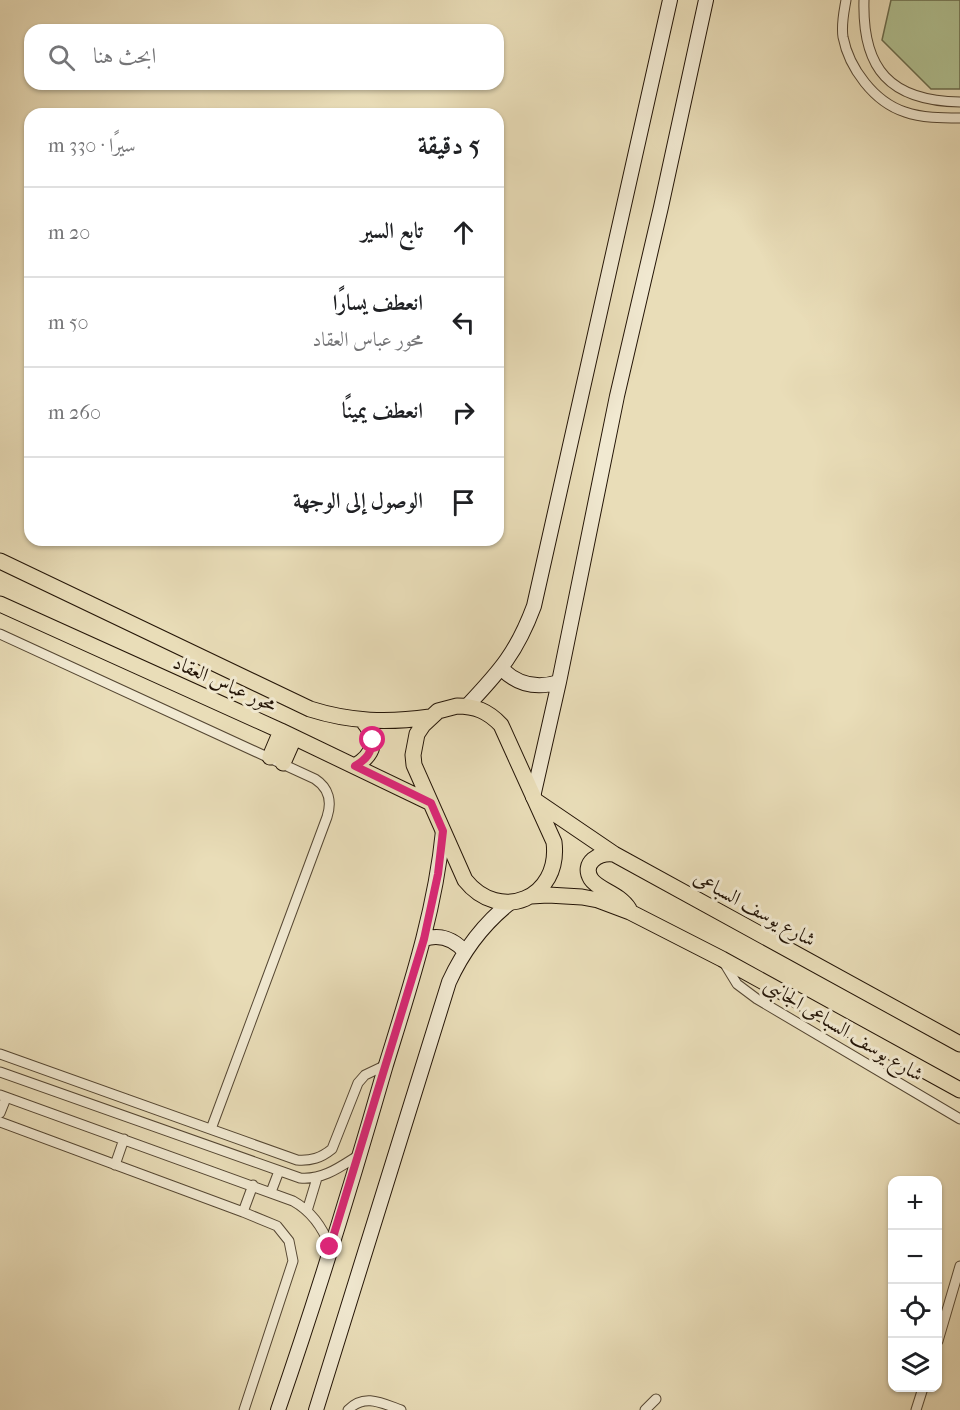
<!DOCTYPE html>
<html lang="ar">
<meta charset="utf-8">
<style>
:root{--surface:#fff;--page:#f6f6f6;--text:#202124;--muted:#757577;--line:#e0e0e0}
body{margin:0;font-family:"IM FELL French Canon",Amiri,serif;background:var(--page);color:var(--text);direction:rtl}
.controls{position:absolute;right:18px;bottom:18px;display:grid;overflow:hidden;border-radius:12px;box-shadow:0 2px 4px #0004}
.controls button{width:54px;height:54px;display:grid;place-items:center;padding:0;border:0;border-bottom:2px solid var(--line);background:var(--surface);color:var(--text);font:30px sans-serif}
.stop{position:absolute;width:18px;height:18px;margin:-14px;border:4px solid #db2777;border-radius:50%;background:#fff}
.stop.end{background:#db2777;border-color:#fff;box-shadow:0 2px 6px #0008}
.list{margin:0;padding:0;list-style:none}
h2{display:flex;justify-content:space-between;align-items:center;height:78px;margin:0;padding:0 24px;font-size:26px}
h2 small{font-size:20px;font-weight:400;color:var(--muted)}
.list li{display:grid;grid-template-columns:39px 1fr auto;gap:18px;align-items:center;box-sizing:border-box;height:90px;padding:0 24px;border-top:2px solid var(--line)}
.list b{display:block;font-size:22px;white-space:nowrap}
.list p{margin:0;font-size:20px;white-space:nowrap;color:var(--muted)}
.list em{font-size:20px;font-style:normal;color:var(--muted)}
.icon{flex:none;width:33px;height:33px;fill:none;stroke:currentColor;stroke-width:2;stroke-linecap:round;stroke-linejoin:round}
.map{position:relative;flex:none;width:960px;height:1410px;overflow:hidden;direction:ltr}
.search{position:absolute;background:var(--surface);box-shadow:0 2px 4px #0004;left:24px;top:24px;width:480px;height:66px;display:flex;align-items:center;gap:15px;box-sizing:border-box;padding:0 21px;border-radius:18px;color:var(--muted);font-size:22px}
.panel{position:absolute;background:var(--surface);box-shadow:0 2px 4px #0004;left:24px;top:108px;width:480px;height:438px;border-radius:18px;direction:rtl}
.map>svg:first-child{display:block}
.green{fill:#b1c293;stroke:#6a6c4d;stroke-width:1.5}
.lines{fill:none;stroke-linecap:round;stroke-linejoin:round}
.street-casing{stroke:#554733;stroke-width:11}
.secondary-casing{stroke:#241507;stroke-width:16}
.primary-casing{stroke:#241507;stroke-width:17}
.street{stroke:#f1e9d1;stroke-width:9}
.secondary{stroke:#f1e9d1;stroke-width:14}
.primary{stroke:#e9ddb8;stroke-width:15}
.route{stroke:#db2777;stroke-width:8}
.labels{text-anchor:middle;stroke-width:6;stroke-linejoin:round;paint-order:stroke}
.street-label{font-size:20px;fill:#241507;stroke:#f1e9d1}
</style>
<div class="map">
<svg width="960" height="1410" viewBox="0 0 960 1410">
<rect width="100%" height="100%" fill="#e9ddb8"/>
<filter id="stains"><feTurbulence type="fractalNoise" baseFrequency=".00333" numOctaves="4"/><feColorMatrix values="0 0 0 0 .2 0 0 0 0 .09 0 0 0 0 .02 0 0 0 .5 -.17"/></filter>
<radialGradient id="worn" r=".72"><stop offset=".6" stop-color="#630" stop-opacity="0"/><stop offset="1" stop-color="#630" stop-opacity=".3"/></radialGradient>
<path class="green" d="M891 0H960V89H931L882 40Z"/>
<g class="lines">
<g class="street-casing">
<path id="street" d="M846 0C844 12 841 24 843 37 849 68 874 102 905 112 922 118 942 118 960 118
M864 0C862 69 890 101 960 102
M0 634 315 779C329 788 332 802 327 817L211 1129
M723 961 737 984 757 999 960 1119
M0 1054 297 1160C311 1161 321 1158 332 1149L358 1083 365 1075 386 1065
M0 1072 300 1178C323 1180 340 1167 359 1155
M0 1095 293 1201C311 1211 323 1228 330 1247
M0 1113 6 1098
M0 1122 243 1212 277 1226 289 1241 293 1261 244 1410
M115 1165 124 1139
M271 1192 279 1171
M307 1211 317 1178
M243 1212 253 1185
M938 1341 960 1266
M348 1410C364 1393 382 1403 401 1410
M645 1410 656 1399
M916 1410 923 1388"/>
</g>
<g class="secondary-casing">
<path id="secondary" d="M502 669C518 685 537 689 559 682
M467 706C500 671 517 652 534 606L670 0
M533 797 559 682 617 396 661 207 706 0
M424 939C440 934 454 939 465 952
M278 1410C317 1297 352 1183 385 1068 409 990 435 913 443 831
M316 1410 449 982C464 949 483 924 511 902"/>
</g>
<g class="primary-casing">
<path id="primary" d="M0 561 310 709C351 722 388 723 430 717
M0 604 281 731 431 803
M457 706C475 706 488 711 501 725L554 842C561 898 500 924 465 880L414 765 413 755 417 734 423 725 438 711Z
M270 757 281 731
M283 763 294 738
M355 766C375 754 378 739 363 721
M536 801 614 854 960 1044
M614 854C599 852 581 863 591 879 598 890 619 893 629 909
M531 896 548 895 582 897 598 900 630 912 722 959 960 1090"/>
</g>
<use href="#street" class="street"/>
<use href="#secondary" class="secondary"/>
<use href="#primary" class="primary"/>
</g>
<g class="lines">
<path class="route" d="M330 1247 424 939 438 874 443 831 431 803 355 766C367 759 371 753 373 740"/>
</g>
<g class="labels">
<g class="street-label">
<text transform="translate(225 683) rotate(24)" y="7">محور عباس العقاد</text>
<text transform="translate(755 908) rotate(29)" y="7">شارع يوسف السباعى</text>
<text transform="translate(844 1029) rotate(31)" y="7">شارع يوسف السباعى الجانبى</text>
</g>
</g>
<rect width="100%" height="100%" filter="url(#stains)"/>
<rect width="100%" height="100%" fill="url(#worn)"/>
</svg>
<div class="controls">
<button>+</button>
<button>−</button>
<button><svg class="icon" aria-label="locate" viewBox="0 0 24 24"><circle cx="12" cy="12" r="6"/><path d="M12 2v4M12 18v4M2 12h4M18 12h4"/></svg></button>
<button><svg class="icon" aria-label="layers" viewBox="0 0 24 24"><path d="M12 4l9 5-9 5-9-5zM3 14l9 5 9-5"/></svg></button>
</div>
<div class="stop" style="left:373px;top:740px"></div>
<div class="stop end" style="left:330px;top:1247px"></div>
<div class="search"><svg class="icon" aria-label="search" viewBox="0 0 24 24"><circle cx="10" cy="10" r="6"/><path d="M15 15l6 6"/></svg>ابحث هنا</div>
<section class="panel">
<h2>5 دقيقة<small>سيرًا · 330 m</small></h2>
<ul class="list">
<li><svg class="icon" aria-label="ahead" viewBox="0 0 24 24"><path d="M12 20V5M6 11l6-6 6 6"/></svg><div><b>تابع السير</b></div><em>20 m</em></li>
<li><svg class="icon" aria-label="left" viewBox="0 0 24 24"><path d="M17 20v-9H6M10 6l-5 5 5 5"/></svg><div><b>انعطف يسارًا</b><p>محور عباس العقاد</p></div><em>50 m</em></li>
<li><svg class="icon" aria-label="right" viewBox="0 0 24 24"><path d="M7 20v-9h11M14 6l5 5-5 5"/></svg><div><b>انعطف يمينًا</b></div><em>260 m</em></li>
<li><svg class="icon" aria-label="arrive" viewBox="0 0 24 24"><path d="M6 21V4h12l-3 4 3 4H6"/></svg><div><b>الوصول إلى الوجهة</b></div></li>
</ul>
</section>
</div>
